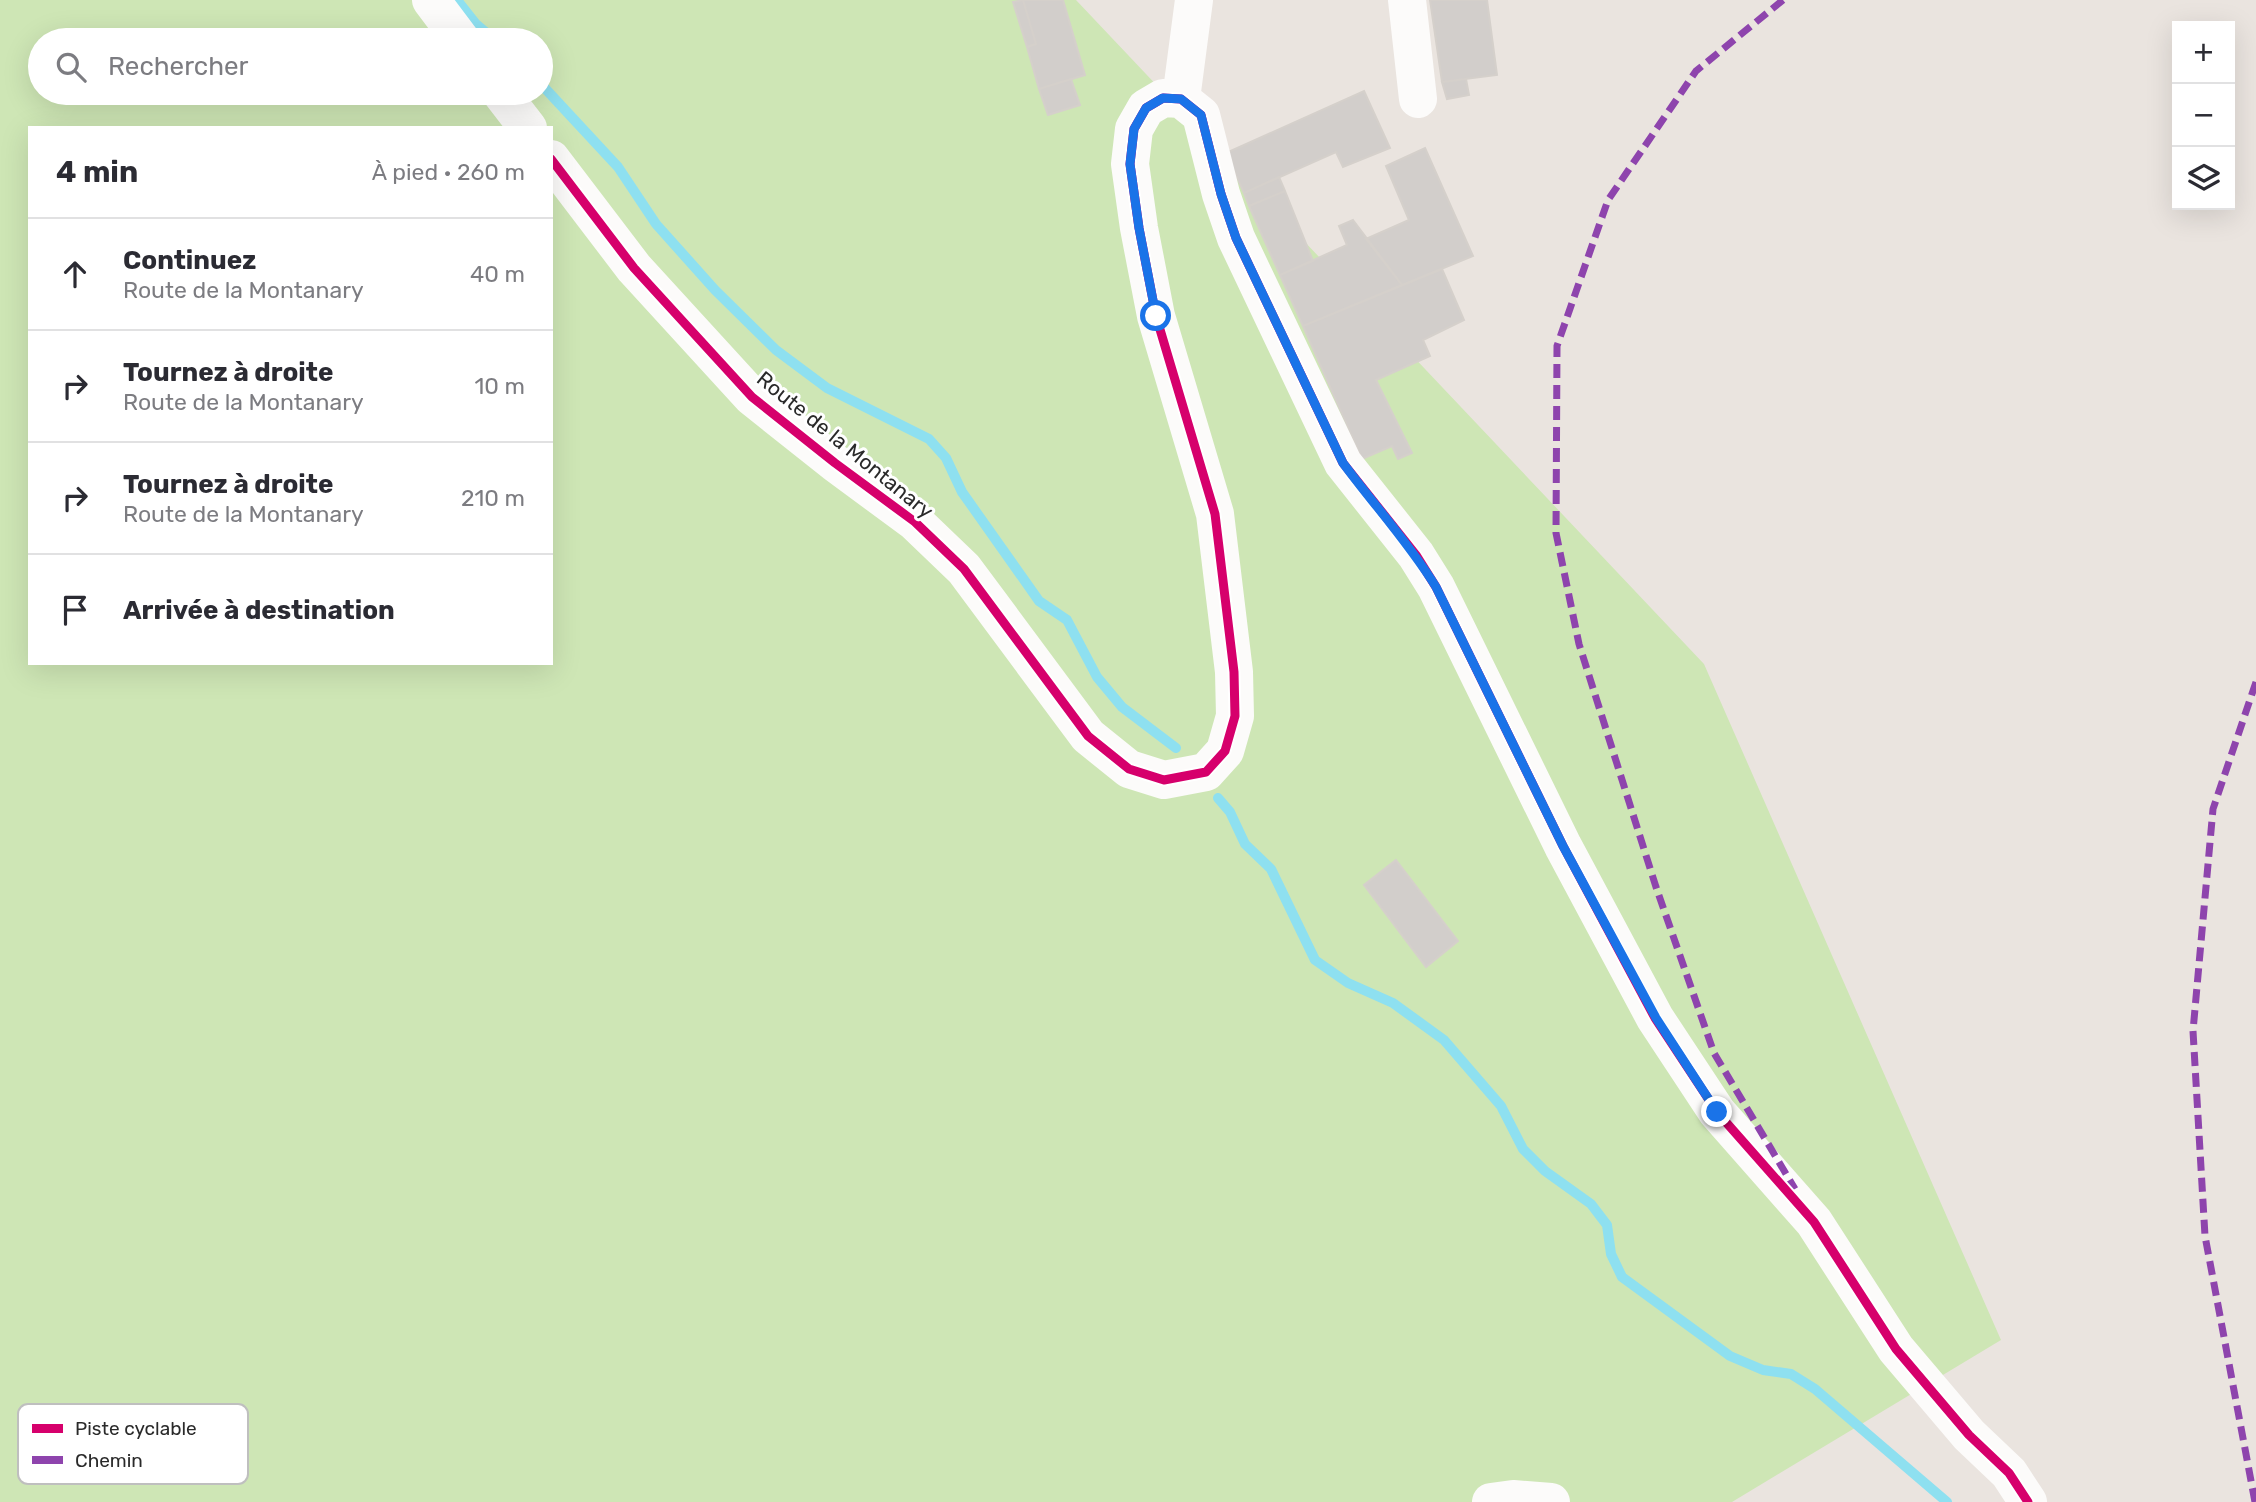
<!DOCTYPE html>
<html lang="fr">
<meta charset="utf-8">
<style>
:root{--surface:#fff;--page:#f7f7f7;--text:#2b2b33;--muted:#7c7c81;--line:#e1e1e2}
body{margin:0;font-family:Rubik,sans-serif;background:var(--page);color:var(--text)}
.controls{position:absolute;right:21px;top:21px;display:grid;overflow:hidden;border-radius:0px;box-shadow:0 7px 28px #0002}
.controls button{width:63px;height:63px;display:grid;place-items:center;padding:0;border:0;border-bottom:2px solid var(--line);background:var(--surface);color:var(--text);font:35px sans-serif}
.stop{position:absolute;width:21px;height:21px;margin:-16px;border:5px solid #1a73e8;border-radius:50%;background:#fff}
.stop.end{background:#1a73e8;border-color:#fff;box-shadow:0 2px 7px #0008}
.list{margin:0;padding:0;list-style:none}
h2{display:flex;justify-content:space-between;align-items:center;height:91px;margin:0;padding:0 28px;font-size:30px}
h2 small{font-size:23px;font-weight:400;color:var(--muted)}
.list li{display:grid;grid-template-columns:46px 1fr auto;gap:21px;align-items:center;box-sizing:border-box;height:112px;padding:0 28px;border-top:2px solid var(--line)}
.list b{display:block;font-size:26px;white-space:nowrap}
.list p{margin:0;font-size:23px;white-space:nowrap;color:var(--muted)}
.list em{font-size:23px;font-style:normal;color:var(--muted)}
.icon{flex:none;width:38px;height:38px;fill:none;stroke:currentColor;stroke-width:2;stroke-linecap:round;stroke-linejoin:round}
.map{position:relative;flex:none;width:2256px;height:1502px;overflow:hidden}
.search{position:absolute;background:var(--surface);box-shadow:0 7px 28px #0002;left:28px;top:28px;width:525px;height:77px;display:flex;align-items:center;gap:18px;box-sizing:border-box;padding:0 24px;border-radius:38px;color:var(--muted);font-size:26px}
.panel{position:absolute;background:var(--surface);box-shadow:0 7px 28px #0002;left:28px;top:126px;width:525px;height:539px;border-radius:0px}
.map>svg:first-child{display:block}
.green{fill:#cee6b5;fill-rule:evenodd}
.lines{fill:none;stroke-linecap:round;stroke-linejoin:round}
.stream{stroke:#8ee0f0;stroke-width:10}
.building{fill:#d2cecb;stroke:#d5d0cb;stroke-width:2}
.minor{stroke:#fcfbfa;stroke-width:38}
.quiet{stroke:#8e44ad;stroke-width:7;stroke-dasharray:14 7;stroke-linecap:butt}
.cycleway-casing{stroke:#fff;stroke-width:13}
.cycleway{stroke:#d6006c;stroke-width:9}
.route{stroke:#1a73e8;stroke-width:9}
.labels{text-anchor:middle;stroke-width:6;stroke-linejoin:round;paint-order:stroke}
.street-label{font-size:21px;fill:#2a2a2a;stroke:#fff}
.key{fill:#fff;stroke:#bfbfbf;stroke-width:2}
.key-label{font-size:19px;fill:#2a2a2a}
</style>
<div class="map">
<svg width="2256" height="1502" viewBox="0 0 2256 1502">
<rect width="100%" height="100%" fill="#eae4df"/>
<path class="green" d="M0 0H1076L1704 664 2001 1340 1732 1502H0ZM40 40H541V93H40ZM30 128H551V663H30Z"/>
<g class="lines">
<path class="stream" d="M457 0 476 24 495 40
M541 84 618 167 656 224 715 290 776 350 827 388 929 439 946 458 962 492 1039 601 1067 620 1097 677 1122 707 1176 748
M1218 798 1230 812 1245 844 1271 869 1315 960 1348 983 1393 1003 1444 1040 1501 1106 1523 1149 1545 1171 1591 1204 1607 1225 1611 1254 1622 1277 1730 1356 1763 1370 1791 1374 1815 1389 1947 1502"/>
</g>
<path class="building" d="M1023 0H1063L1085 75 1039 89 1027 47 1036 44Z
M1023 0 1036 44 1027 47 1013 2Z
M1430 0H1487L1497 75 1442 82Z
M1071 79 1080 105 1048 115 1039 89Z
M1466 79 1469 95 1447 99 1442 82Z
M1364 91 1390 148 1343 167 1336 152 1244 193 1226 153Z
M1425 148 1473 256 1402 285 1366 239 1409 220 1386 166Z
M1279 177 1285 191 1249 206 1244 193Z
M1285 191 1313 261 1280 275 1249 206Z
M1353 220 1402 285 1303 326 1280 275 1347 245 1339 226Z
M1442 269 1464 320 1423 340 1430 356 1376 380 1412 453 1398 459 1392 446 1362 459 1303 326Z
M1396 860 1458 941 1426 967 1364 885Z"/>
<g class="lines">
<path class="minor" d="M431 0 461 40
M1407 0 1418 99
M501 93 528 128
M1181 99 1194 0
M551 159 634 268 752 397 835 463 915 522 964 569 1088 736 1129 769 1164 780 1206 772 1225 751 1235 716 1234 672 1215 514 1156 316 1139 228 1130 164 1134 129 1146 108 1163 98 1181 99 1201 115 1221 194 1236 238 1343 463 1416 555 1436 587 1563 846 1655 1018 1717 1112 1814 1222 1896 1349 1969 1435 2009 1473 2028 1502
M1491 1502 1513 1499 1551 1502"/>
<path class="quiet" d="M1783 0 1696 71 1608 200 1557 346 1556 533 1579 644 1656 887 1714 1053 1795 1189
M2255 1502 2205 1236 2193 1031 2213 809 2256 682"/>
<g class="cycleway-casing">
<path id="cycleway" d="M551 159 634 268 752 397 835 463 915 522 964 569 1088 736 1129 769 1164 780 1206 772 1225 751 1235 716 1234 672 1215 514 1156 316 1139 228 1130 164 1134 129 1146 108 1163 98 1181 99 1201 115 1221 194 1236 238 1343 463 1416 555 1436 587 1563 846 1655 1018 1717 1112 1814 1222 1896 1349 1969 1435 2009 1473 2028 1502"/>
</g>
<use href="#cycleway" class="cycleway"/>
</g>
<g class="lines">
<path class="route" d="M1156 316 1139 228 1130 164 1134 129 1146 108 1163 98 1181 99 1201 115 1221 194 1236 238 1343 463C1374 505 1409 543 1436 587L1563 846 1656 1018 1717 1112"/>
</g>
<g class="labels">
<g class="street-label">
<text transform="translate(845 445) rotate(39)" y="7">Route de la Montanary</text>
</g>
</g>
<rect x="18" y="1404" width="230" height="80" rx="10" class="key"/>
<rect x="32" y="1424" width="31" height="9" fill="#d6006c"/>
<rect x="32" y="1456" width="31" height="8" fill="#8e44ad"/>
<g class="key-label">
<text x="75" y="1435">Piste cyclable</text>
<text x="75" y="1467">Chemin</text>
</g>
</svg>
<div class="controls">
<button>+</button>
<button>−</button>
<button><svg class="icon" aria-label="layers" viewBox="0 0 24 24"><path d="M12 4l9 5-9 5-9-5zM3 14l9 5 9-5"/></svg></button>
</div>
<div class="stop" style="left:1156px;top:316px"></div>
<div class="stop end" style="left:1717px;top:1112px"></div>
<div class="search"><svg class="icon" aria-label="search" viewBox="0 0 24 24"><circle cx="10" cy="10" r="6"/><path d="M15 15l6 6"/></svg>Rechercher</div>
<section class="panel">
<h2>4 min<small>À pied · 260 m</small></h2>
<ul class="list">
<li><svg class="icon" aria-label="ahead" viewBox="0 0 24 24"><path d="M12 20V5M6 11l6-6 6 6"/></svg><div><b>Continuez</b><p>Route de la Montanary</p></div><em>40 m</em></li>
<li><svg class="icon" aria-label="right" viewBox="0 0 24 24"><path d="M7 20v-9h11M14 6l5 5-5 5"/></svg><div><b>Tournez à droite</b><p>Route de la Montanary</p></div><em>10 m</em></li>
<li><svg class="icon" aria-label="right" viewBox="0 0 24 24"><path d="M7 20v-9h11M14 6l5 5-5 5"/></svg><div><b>Tournez à droite</b><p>Route de la Montanary</p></div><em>210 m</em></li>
<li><svg class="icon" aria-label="arrive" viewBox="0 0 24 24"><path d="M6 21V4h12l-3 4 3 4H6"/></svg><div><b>Arrivée à destination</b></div></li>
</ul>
</section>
</div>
